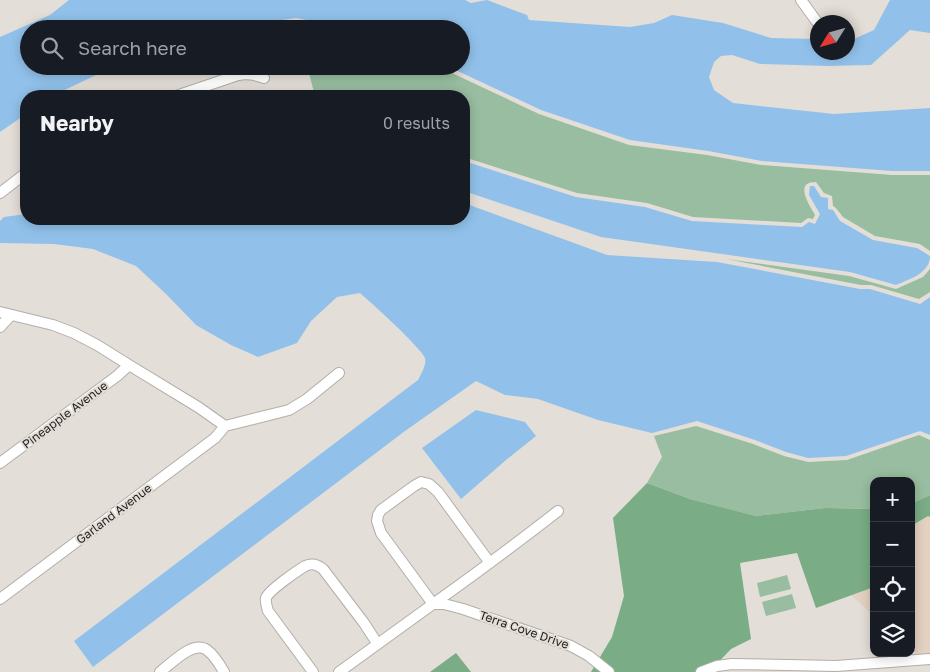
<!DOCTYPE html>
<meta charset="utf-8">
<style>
:root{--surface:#171b24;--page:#242831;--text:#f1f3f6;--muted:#9ea1a6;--line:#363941}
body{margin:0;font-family:"Golos Text",sans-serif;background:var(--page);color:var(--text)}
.controls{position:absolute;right:15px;bottom:15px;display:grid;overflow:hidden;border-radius:10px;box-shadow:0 2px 12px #0003}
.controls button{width:45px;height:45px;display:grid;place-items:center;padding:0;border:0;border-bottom:1px solid var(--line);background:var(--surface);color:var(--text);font:25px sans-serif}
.compass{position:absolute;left:810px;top:15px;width:45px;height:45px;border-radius:50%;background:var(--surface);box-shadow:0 2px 12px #0003;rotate:233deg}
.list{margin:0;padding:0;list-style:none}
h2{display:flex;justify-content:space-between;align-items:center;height:65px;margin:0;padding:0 20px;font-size:21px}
h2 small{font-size:16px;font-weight:400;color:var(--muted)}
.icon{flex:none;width:28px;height:28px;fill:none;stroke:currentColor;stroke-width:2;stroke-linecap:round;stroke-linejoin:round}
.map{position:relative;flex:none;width:930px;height:672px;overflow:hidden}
.search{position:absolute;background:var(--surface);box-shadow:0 2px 12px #0003;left:20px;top:20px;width:450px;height:55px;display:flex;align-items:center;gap:12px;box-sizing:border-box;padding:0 18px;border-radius:28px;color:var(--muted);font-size:19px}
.panel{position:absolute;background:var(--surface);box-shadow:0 2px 12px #0003;left:20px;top:90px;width:450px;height:135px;border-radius:20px}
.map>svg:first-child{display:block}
.commercial{fill:#e4d1c2}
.green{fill:#98bda0}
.forest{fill:#7aac86}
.water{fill:#91c1ea}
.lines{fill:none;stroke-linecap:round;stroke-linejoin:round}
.minor-casing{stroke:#b3aea8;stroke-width:12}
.minor{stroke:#fff;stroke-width:10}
.labels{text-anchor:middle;stroke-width:4;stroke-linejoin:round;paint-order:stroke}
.street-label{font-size:12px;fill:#211f1d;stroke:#e3ded7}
</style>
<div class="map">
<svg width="930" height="672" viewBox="0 0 930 672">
<rect width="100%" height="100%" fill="#e3ded7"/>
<path class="commercial" d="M928 515 930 517V666L911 649V526Z
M874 587V616L851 595Z"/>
<path class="green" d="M307 66H437L539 114 629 145 707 155 761 165 892 175H930V251L920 244 875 236 843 217 836 208 833 206 832 196 824 193 816 182C793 182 810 206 815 215L813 219 808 218 801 223 693 217 647 203 577 193 464 157V96H315Z
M726 259 849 276 896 289 923 277 930 269V292L919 299 871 285H861Z
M696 426 753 444 784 456 808 462 847 460 919 435 930 440V495L911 504V481H874V509L825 508 756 516 690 499 647 483 662 457 654 436Z
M787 575 791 589 760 597 757 583Z
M792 594 796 608 766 616 762 602Z"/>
<path class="forest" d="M647 483 690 499 756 516 825 508 874 509V587L816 608 797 553 740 563 751 639 731 649 709 672H591L612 637 624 596 613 518Z
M930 495V517L928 516 911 526V504Z
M456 653 471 672H430Z"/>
<path class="water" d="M69 0H465L471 3 487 0 527 15 529 20 630 27 654 23 672 15 723 23 771 38 817 39 818 52H848V39H854L874 30 890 0H930V33L910 30 871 65 828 66 760 64 732 55 721 56 714 62 709 77 714 90 733 103 834 114 930 108V171H892L762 161 708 151 630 140 541 110 447 66H461V29H352L296 18 215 29H29V66H115L52 96H26V114L0 132V37L50 15Z
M464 161 576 197 645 207 692 221 802 227 809 222 815 224 820 214 809 195 810 186H814L821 197 828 198V209L833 210 840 221 873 240 917 248 930 256C930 273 910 279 896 285L850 272 601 237 464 191Z
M464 203 607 255 717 262 860 289H870L920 304 930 297V435L920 431 846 456 808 458 786 452 755 440 697 421 652 433 598 420 538 399 505 395 476 381 405 431 93 667 74 641 418 380C421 374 427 364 425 358 422 352 416 347 412 342 396 325 378 309 360 293L337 297 311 321 297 343 258 357 231 345 196 325 166 294 136 266 93 249 54 244 0 243V221L4 217 26 214V219H464Z
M476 410 525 422 536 436 506 460 461 499 422 448Z"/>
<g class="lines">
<g class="minor-casing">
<path id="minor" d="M801 0 817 22
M176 96 238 75C248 73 255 75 264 78
M0 193 26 173
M0 312 53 325 74 333 97 345 129 365 198 407 225 426
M0 327 11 315
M0 463 117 376 129 365
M490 563 438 492 429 484 421 482 414 486 381 510 378 515 377 521 381 533 433 604C475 574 517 543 558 511
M0 599 215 438 225 426 289 410 307 399 339 373
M160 672C172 663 193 640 207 650 214 655 220 665 224 672
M313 672 268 611C267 607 265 602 266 598 269 590 297 571 305 566 312 563 317 564 323 569L364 623 377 643
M339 672 433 604H444L463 609 571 646 589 656 609 672
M701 672 717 666 732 664 836 666 930 659"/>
</g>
<use href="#minor" class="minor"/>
</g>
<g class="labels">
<g class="street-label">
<text transform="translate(65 415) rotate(-37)" y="4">Pineapple Avenue</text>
<text transform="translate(114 514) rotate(-37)" y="4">Garland Avenue</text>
<text transform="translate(524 630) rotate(19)" y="4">Terra Cove Drive</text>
</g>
</g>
</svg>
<div class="controls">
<button>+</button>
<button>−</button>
<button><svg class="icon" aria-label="locate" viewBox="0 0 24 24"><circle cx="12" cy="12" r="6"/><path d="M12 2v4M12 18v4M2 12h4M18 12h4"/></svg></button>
<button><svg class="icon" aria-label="layers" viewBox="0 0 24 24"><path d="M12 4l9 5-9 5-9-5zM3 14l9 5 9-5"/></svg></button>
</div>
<svg class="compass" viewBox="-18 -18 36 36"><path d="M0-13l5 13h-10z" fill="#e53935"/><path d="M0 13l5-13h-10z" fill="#9ea1a6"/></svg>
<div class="search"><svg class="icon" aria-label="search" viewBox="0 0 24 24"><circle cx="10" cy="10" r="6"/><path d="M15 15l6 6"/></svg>Search here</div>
<section class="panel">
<h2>Nearby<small>0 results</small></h2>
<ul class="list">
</ul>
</section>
</div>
